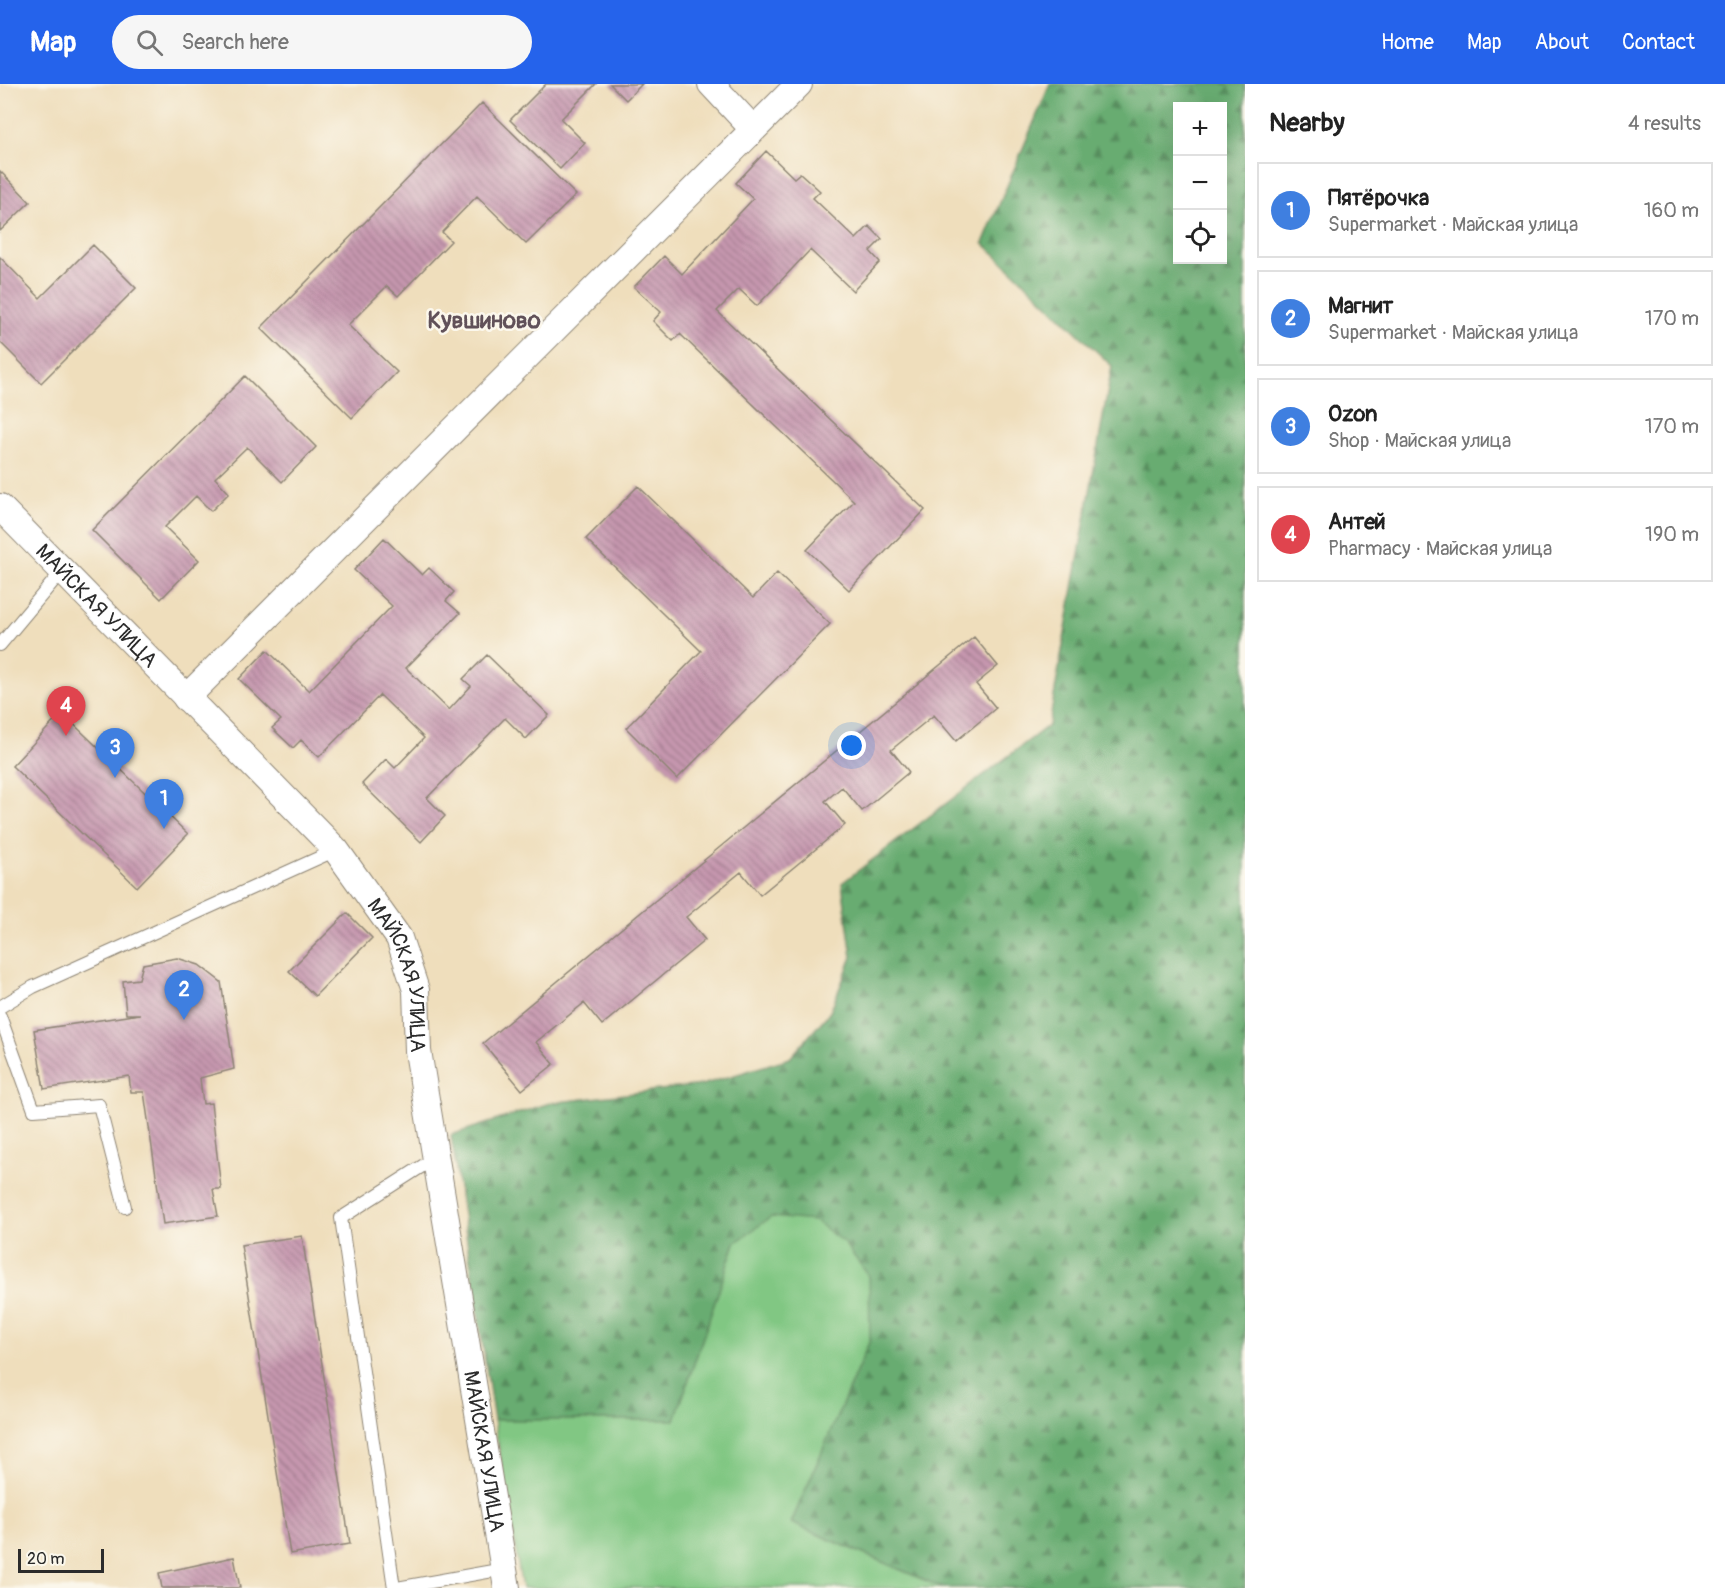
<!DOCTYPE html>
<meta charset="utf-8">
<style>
:root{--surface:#fff;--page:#f6f6f6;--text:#222;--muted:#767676;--line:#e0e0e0;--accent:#2563eb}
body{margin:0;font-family:Pangolin,sans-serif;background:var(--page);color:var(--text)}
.controls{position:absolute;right:18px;top:18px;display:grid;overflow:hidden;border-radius:0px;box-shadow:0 6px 24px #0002}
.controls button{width:54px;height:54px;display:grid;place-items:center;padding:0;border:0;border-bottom:2px solid var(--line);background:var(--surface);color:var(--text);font:30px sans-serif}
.scale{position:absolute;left:18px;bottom:15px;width:86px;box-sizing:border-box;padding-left:6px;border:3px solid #2b2b2b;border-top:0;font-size:16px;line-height:21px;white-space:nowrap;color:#2b2b2b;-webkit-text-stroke:4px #fbf7ec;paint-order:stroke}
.you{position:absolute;left:852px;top:662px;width:21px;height:21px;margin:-15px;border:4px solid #fff;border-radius:50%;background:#1a73e8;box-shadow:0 0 0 9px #1a73e833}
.badge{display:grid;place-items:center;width:39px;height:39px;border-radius:50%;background:var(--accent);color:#fff;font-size:20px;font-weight:700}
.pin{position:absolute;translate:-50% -50px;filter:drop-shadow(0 2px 3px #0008)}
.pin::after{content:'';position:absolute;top:32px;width:21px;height:18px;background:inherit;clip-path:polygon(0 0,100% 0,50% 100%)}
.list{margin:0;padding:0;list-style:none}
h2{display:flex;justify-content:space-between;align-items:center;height:78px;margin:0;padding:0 24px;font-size:26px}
h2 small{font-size:20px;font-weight:400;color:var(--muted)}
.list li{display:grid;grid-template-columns:39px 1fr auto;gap:18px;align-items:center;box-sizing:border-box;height:96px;margin:0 12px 12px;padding:0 12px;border:2px solid var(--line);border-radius:0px}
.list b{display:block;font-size:22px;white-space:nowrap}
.list p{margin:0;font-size:20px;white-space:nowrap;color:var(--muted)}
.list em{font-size:20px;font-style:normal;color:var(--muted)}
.icon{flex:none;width:33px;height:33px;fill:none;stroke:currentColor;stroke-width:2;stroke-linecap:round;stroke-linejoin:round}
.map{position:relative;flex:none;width:1245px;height:1504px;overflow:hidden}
header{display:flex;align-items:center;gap:36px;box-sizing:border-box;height:84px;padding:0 30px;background:var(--accent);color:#fff}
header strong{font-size:28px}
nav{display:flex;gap:33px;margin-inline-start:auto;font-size:21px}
.search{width:420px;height:54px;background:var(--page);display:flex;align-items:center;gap:15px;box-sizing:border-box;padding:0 21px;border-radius:33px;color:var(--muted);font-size:22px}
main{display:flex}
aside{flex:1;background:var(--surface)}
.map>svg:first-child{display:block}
.forest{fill:url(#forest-firs);stroke:#4a6c4e;stroke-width:1.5;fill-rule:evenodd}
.garden{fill:#81c783;stroke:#567957;stroke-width:1.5}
.building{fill:url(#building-back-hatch)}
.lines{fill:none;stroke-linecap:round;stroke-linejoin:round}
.service-casing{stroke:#8d8474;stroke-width:14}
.minor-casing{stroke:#8d8474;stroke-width:28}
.service{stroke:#fff;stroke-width:12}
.minor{stroke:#fff;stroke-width:26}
.labels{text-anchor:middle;stroke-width:5;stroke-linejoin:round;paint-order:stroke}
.street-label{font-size:21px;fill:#2b2b2b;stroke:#fbf7ec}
.quarter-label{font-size:24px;font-weight:bold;fill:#615159;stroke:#fbf7ec}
</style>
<header>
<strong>Map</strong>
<div class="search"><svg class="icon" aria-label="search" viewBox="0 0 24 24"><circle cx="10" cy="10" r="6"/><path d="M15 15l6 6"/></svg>Search here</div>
<nav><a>Home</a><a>Map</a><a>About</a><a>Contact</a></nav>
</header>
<main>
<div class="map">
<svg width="1245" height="1504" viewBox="0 0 1245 1504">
<defs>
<pattern id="forest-firs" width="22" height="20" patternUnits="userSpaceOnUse" patternTransform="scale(1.5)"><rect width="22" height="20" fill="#68ac71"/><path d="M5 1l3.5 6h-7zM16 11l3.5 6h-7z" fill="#568c5d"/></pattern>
<pattern id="building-back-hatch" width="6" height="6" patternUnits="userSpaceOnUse" patternTransform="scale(1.5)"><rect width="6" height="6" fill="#c697af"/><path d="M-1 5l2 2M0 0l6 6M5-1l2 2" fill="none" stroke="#a17b8f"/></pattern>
</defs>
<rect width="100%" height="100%" fill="#fbf7ec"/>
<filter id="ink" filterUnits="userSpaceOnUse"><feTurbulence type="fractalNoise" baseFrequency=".0167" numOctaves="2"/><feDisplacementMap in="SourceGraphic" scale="12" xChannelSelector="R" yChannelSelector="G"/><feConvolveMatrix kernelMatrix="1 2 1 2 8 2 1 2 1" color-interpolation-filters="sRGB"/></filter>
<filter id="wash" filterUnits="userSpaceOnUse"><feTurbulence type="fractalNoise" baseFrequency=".008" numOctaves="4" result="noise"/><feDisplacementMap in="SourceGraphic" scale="24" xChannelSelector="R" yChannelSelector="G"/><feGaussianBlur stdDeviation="1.35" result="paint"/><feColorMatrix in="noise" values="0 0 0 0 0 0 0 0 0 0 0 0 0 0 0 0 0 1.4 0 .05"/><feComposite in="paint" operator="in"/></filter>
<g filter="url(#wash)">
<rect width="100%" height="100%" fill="#efdebc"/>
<path class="forest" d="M1050 0H1245V1504H943L791 1439 870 1256 735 1159 675 1336H494L451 1051 550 1019 702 1001 790 974 830 928 852 873 842 799 1049 641 1112 282 983 159ZM1178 22H1222V176H1178Z"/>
<path class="garden" d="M771 1133 815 1137 844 1159 869 1192 870 1256 791 1439 943 1504H522L494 1336H675L735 1159Z"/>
<g id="blocks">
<path class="building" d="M546 0H596L561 35 585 59 560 85 510 36Z
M610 0H642L626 16Z
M482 19 576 111 526 160 477 112 442 148 451 157 398 212 387 202 348 241 397 288 352 334 261 244Z
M766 67 794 94 800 89 820 107 813 114 856 155 869 142 882 155 870 167 880 178 853 207 810 166 757 222 739 205 717 227 925 426 849 506 807 466 854 417 680 250 673 257 653 237 661 228 634 203 664 172 682 190 753 115 736 99Z
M0 87 30 118 0 147Z
M93 161 136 204 41 299 0 258V173L40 214Z
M245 292 316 363 282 398 247 363 215 394 229 409 211 427 196 412 165 443 199 476 161 515 92 446Z
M638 402 753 514 777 489 830 540 677 695 626 644 701 567 586 455Z
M384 454 422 491 429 484 454 508 446 517 460 529 406 584 449 626 471 602 463 595 487 571 549 631 526 655 505 634 427 714 445 732 421 758 362 700 386 675 395 684 424 654 380 611 319 673 301 656 293 664 272 644 281 636 239 595 267 566 309 607 392 522 354 486Z
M974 553 998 582 976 600 996 624 956 657 934 631 891 666 909 688 862 727 842 703 825 717 845 741 760 811 741 788 686 833 705 856 602 941 584 919 536 958 554 980 522 1006 483 959Z
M62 629 188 750 137 803 12 682Z
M347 829 372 854 315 912 289 887Z
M177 874 199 881 221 898 234 985 200 994 203 1020 211 1019 221 1105H213L218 1132 163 1140 144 1008H131L129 992 44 1005 34 946 140 930H126L123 897 139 895 143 880Z
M302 1152 350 1460 290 1470 241 1161Z
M234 1473 240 1504H162L159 1489Z"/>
</g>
</g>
<g filter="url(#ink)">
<use href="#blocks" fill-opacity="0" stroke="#8d8474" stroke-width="1.5"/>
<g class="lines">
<g class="service-casing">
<path id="service" d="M0 561 62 487
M0 923 33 903 336 766
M0 932 34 1026 99 1021 125 1123
M394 1504 341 1134 435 1074
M397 1504 504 1485"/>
</g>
<g class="minor-casing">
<g id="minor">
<path d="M711 0 753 45"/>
<path id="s1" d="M0 423 336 766 399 854 416 906 418 967 507 1504"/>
<path d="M186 614 799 0"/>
</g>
</g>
<use href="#service" class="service"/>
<use href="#minor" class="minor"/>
</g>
</g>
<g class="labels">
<g class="street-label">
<text dy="7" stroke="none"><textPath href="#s1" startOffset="138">МАЙСКАЯ УЛИЦА</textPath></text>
<text dy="7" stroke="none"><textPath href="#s1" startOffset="624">МАЙСКАЯ УЛИЦА</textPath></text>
<text dy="7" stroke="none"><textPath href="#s1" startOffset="1110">МАЙСКАЯ УЛИЦА</textPath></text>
</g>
<g class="quarter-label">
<text x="484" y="244">Кувшиново</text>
</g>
</g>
</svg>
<div class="controls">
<button>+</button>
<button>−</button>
<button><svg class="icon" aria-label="locate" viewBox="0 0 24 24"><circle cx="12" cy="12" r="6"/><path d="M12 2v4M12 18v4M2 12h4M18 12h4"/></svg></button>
</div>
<div class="scale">20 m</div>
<div class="you"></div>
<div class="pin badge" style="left:164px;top:745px;background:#3f7fe0">1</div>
<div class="pin badge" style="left:184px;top:936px;background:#3f7fe0">2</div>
<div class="pin badge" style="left:115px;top:694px;background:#3f7fe0">3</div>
<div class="pin badge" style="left:66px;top:652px;background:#e0444e">4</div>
</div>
<aside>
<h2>Nearby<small>4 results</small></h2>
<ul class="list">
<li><span class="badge" style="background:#3f7fe0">1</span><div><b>Пятёрочка</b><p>Supermarket · Майская улица</p></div><em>160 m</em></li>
<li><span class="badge" style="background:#3f7fe0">2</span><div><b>Магнит</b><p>Supermarket · Майская улица</p></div><em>170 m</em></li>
<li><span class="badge" style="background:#3f7fe0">3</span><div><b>Ozon</b><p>Shop · Майская улица</p></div><em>170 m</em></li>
<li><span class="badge" style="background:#e0444e">4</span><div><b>Антей</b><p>Pharmacy · Майская улица</p></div><em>190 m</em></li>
</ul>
</aside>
</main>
